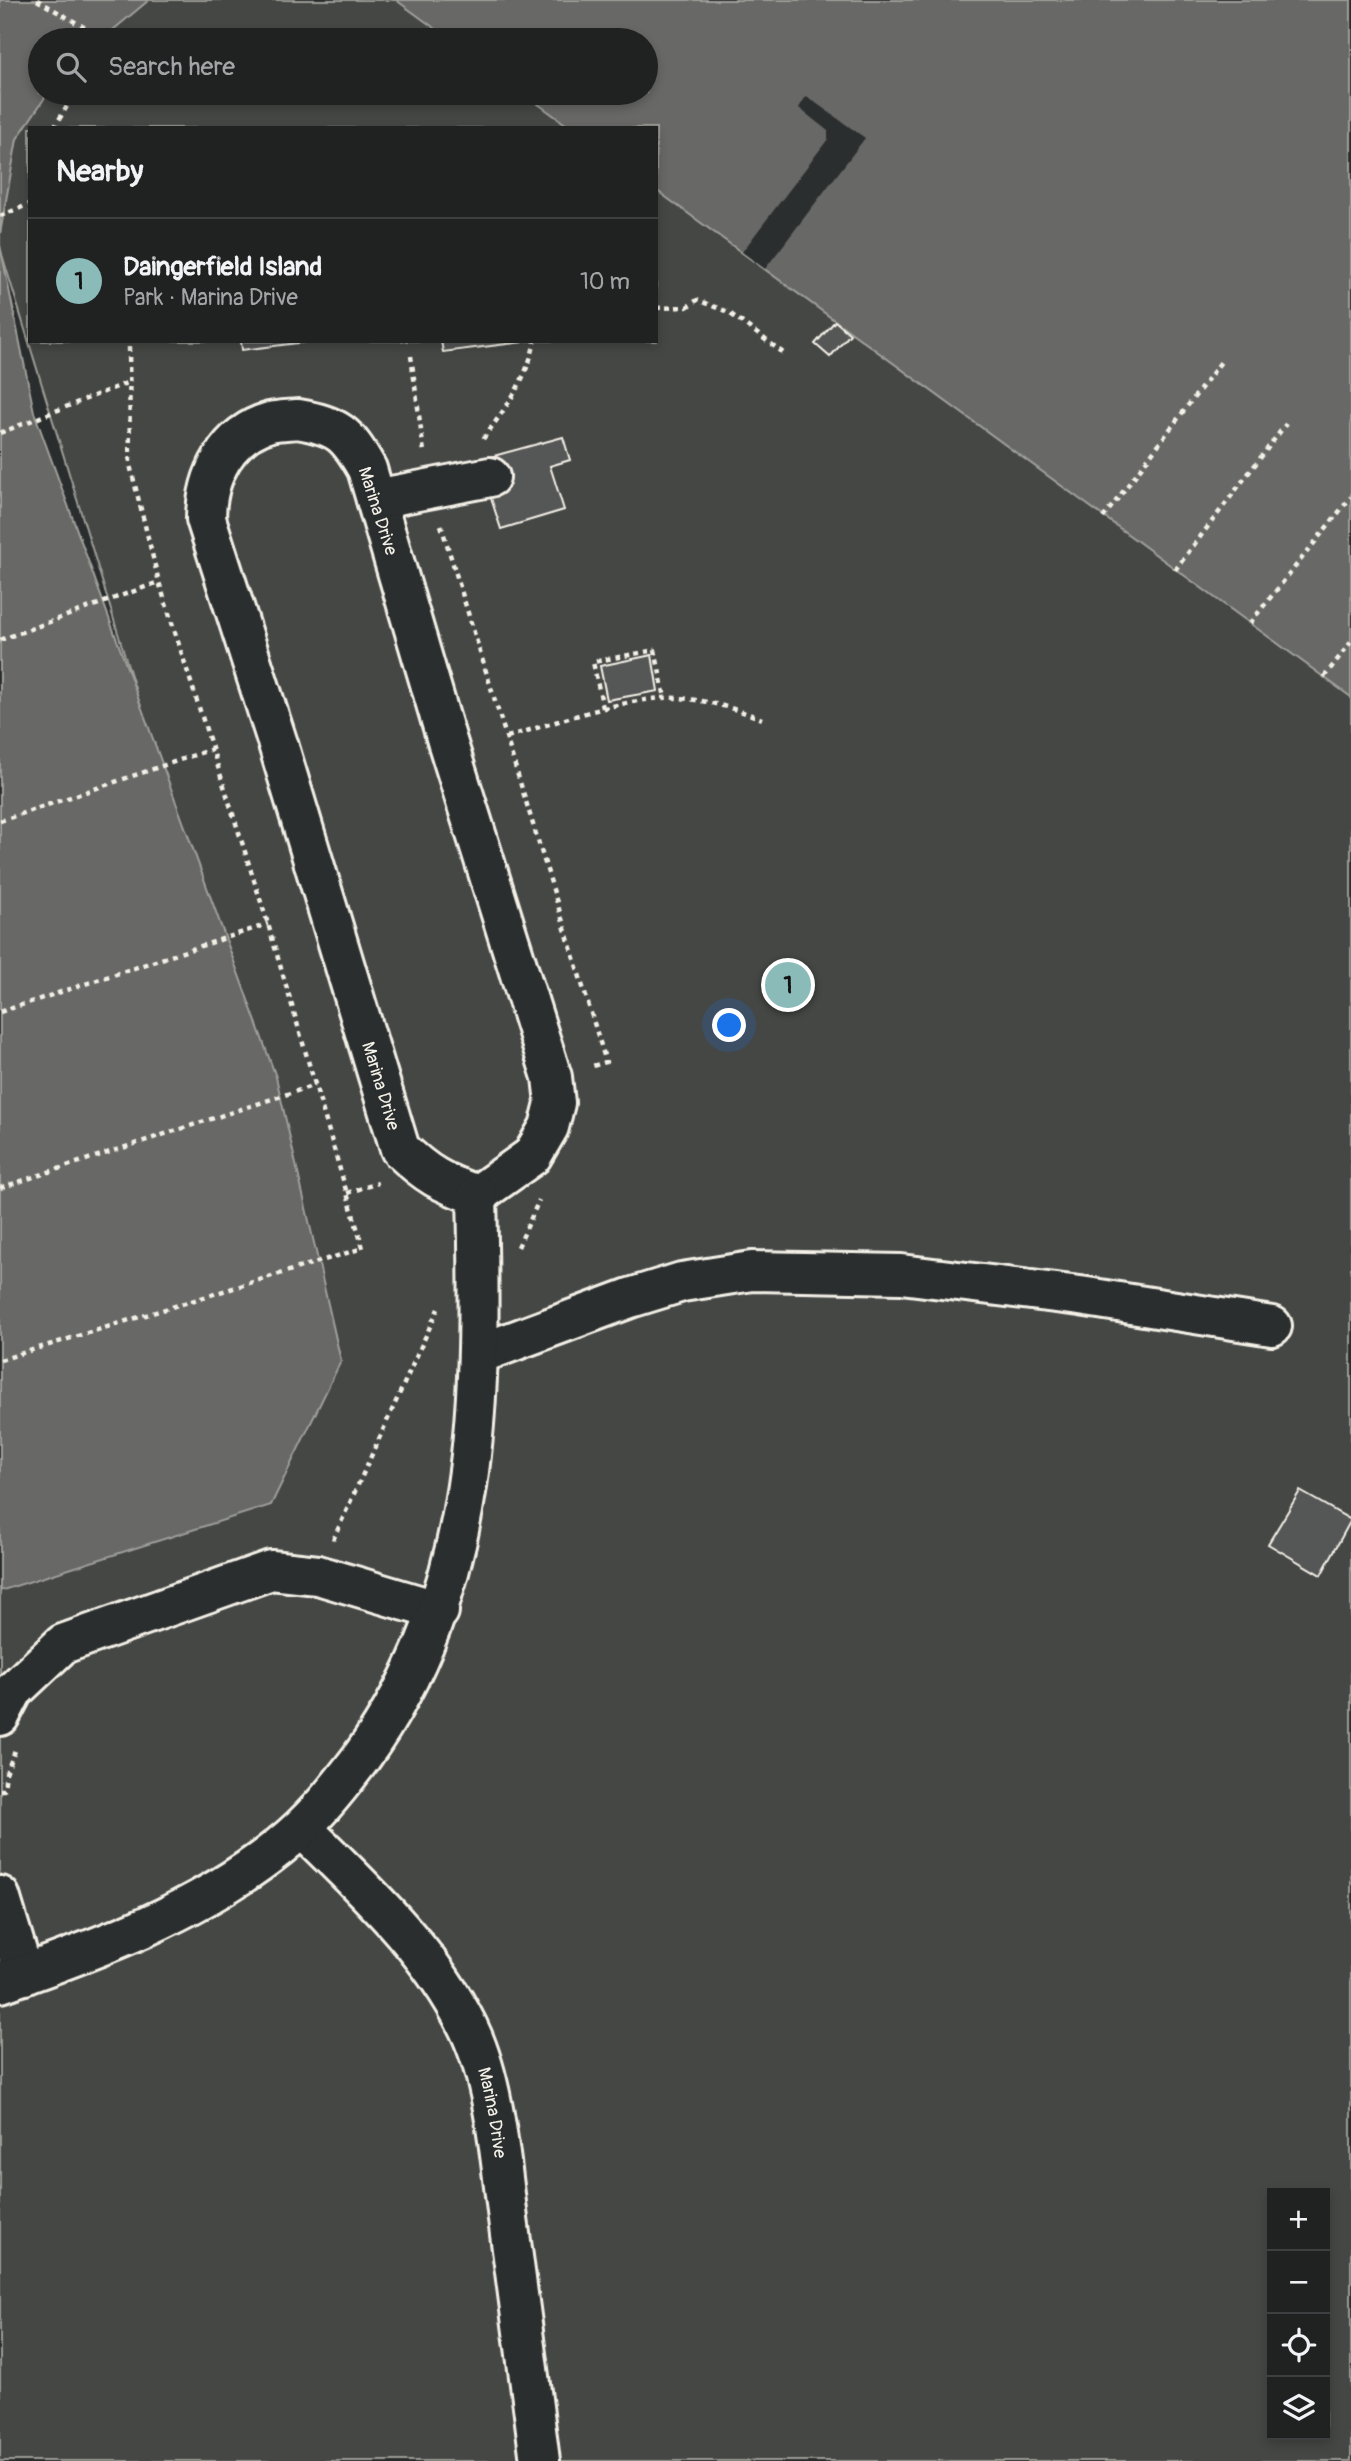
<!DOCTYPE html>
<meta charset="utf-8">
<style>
:root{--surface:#202222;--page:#282a2a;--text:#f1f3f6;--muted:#a2a4a5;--line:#3d3f40;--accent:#8bbbb9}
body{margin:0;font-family:Pangolin,sans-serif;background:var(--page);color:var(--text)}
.controls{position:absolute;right:21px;bottom:21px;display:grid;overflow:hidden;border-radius:0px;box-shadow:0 4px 10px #0003}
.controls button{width:63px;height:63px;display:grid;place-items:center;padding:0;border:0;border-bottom:2px solid var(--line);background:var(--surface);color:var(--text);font:35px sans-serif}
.you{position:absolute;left:730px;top:1026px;width:24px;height:24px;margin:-18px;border:5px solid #fff;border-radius:50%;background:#1a73e8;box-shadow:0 0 0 10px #1a73e833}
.badge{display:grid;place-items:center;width:46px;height:46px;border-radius:50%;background:var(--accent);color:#111;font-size:23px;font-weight:700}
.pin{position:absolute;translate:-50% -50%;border:4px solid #fff;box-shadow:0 2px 7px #0006}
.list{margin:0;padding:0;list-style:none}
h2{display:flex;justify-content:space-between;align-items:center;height:91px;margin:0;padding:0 28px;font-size:30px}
h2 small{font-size:23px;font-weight:400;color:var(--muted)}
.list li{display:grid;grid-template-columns:46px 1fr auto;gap:21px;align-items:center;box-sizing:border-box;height:126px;padding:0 28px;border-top:2px solid var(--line)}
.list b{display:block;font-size:26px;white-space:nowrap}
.list p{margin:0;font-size:23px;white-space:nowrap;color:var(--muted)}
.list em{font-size:23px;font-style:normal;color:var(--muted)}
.icon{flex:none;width:38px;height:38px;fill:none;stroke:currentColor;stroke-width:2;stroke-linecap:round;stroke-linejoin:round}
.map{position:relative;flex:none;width:1351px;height:2461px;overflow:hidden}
.search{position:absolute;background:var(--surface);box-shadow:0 4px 10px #0003;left:28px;top:28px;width:630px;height:77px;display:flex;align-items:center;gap:18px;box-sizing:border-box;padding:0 24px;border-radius:38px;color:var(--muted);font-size:26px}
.panel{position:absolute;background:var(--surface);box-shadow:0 4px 10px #0003;left:28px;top:126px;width:630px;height:217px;border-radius:0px}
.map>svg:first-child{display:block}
.green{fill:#444645;stroke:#9c9c96;stroke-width:2;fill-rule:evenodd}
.water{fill:#676866;stroke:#9f9f9a;stroke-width:2}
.pier{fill:#2a2d2e}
.building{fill:#555756;stroke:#f4f1e8;stroke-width:2}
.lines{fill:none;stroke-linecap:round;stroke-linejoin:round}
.minor-casing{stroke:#f4f1e8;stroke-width:44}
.path{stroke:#f4f1e8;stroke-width:4.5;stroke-dasharray:5 5;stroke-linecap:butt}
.minor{stroke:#2a2d2e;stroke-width:38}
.labels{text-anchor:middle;stroke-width:5;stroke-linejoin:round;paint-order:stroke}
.street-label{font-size:18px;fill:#f4f1e8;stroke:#2a2d2e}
</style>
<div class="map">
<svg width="1351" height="2461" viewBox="0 0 1351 2461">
<rect width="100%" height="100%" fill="#2a2d2e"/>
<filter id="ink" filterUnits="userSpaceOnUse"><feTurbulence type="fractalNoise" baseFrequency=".0143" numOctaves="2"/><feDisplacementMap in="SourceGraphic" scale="14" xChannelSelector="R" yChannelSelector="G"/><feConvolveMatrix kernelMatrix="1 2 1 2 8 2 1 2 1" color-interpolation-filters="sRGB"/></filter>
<g filter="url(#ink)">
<path class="green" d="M111 0H493L550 40H78Z
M40 93H624L1351 609V2461H0V1503L341 1361 0 248V133ZM30 128H656V341H30ZM1272 2193H1325V2435H1272Z"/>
<path class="water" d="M0 0H149L101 40H40V93H48L17 139 0 234Z
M396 0H1351V697L656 190V128H571L523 93H646V40H451Z
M0 245 34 412 276 1077 341 1361 271 1505 0 1591Z"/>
<path class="pier" d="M806 96 865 138 765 269 742 252 828 139V131L799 108Z"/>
<path class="building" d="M835 321 850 334 830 357 815 344Z
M241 341H314L242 350Z
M441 341H523V342L443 352Z
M563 437 570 460 550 466 564 510 501 529 488 489 492 471 490 457Z
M652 655 658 691 607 700 600 666Z
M1300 1491 1351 1520 1321 1575 1268 1544Z"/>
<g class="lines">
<g class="minor-casing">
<g id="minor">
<path d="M298 419C338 426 347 433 367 469L447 741 552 1077 555 1103 549 1127 532 1156 477 1195C442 1183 427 1175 400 1149L278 744 206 519C206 476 227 434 270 422 279 420 289 420 298 419Z"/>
<path d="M376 499 490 477"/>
<path d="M479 1354 630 1298 682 1282 752 1271 901 1274 1080 1296 1272 1326"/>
<path d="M0 1716 13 1691 63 1644 271 1570 318 1575 439 1611"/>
<path id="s1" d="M302 1828C363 1888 429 1948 468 2027 495 2082 500 2158 508 2219 518 2299 530 2380 540 2461"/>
<path d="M0 1896 24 1975"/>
<path d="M0 1983C97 1949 198 1912 279 1847 312 1821 336 1791 361 1758 483 1589 482 1395 477 1195"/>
</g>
</g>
<path class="path" d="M37 0 94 33
M54 128 75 93
M0 216 30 204
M656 308 687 307 697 300 728 312 786 355
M411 356 424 452
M0 433 129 382
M483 439C506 407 526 382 535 341
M1103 518 1223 359
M441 525 606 1062 589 1067
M1175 570 1286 424
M1250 623 1351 497
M0 640 159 582
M1324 677 1351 642
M603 708 593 662 655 650 665 698
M507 737C558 722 610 702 663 698 694 696 734 708 762 719
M0 821 212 749
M0 1012 268 924
M0 1188 315 1085
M347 1193 378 1183
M518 1247 539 1200
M0 1360 363 1248 268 924 159 582 130 465 129 341
M333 1540 438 1309
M0 1790H4L6 1773 15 1751"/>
<use href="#minor" class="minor"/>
</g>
</g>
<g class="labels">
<g class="street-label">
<text transform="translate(378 511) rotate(72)" y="6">Marina Drive</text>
<text transform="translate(381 1086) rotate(73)" y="6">Marina Drive</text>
<text dy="6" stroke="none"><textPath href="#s1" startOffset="350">Marina Drive</textPath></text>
</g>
</g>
</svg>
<div class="controls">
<button>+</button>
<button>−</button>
<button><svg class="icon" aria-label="locate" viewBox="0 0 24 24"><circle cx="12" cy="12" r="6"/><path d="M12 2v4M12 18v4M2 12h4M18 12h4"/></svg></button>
<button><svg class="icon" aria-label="layers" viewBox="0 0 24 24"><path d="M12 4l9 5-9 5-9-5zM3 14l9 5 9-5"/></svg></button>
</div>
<div class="you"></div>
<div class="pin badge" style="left:788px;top:985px">1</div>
<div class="search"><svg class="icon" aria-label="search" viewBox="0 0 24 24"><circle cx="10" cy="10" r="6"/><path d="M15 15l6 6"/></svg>Search here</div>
<section class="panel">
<h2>Nearby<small></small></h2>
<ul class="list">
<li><span class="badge">1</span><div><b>Daingerfield Island</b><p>Park · Marina Drive</p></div><em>10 m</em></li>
</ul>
</section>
</div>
